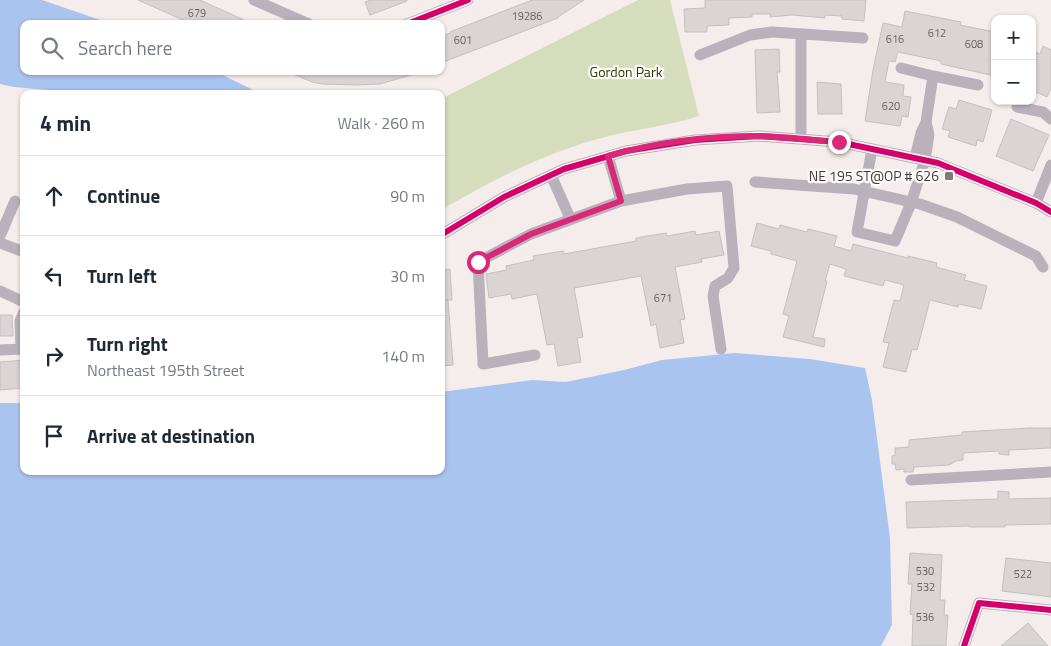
<!DOCTYPE html>
<meta charset="utf-8">
<style>
:root{--surface:#fff;--page:#f2f2f3;--text:#1f2937;--muted:#747a83;--line:#e0e1e3}
body{margin:0;font-family:"Titillium Web",sans-serif;background:var(--page);color:var(--text)}
.controls{position:absolute;right:15px;top:15px;display:grid;overflow:hidden;border-radius:10px;box-shadow:0 1px 4px #0004}
.controls button{width:45px;height:45px;display:grid;place-items:center;padding:0;border:0;border-bottom:1px solid var(--line);background:var(--surface);color:var(--text);font:25px sans-serif}
.stop{position:absolute;width:15px;height:15px;margin:-11px;border:4px solid #db2777;border-radius:50%;background:#fff}
.stop.end{background:#db2777;border-color:#fff;box-shadow:0 1px 5px #0008}
.list{margin:0;padding:0;list-style:none}
h2{display:flex;justify-content:space-between;align-items:center;height:65px;margin:0;padding:0 20px;font-size:21px}
h2 small{font-size:16px;font-weight:400;color:var(--muted)}
.list li{display:grid;grid-template-columns:32px 1fr auto;gap:15px;align-items:center;box-sizing:border-box;height:80px;padding:0 20px;border-top:1px solid var(--line)}
.list b{display:block;font-size:19px;white-space:nowrap}
.list p{margin:0;font-size:16px;white-space:nowrap;color:var(--muted)}
.list em{font-size:16px;font-style:normal;color:var(--muted)}
.icon{flex:none;width:28px;height:28px;fill:none;stroke:currentColor;stroke-width:2;stroke-linecap:round;stroke-linejoin:round}
.map{position:relative;flex:none;width:1051px;height:646px;overflow:hidden}
.search{position:absolute;background:var(--surface);box-shadow:0 1px 4px #0004;left:20px;top:20px;width:425px;height:55px;display:flex;align-items:center;gap:12px;box-sizing:border-box;padding:0 18px;border-radius:10px;color:var(--muted);font-size:19px}
.panel{position:absolute;background:var(--surface);box-shadow:0 1px 4px #0004;left:20px;top:90px;width:425px;height:385px;border-radius:10px}
.map>svg:first-child{display:block}
.green{fill:#d5ddbc}
.water{fill:#aac4f0}
.building{fill:#dad5d4;stroke:#c5c0bf}
.lines{fill:none;stroke-linecap:round;stroke-linejoin:round}
.minor{stroke:#bab2bb;stroke-width:11}
.cycleway-casing{stroke:#fefbfa;stroke-width:9}
.cycleway{stroke:#d6006c;stroke-width:6}
.route{stroke:#db2777;stroke-width:6}
.poi-dot{fill:#7f7978;stroke:#fefbfa;stroke-width:2}
.labels{text-anchor:middle;stroke-width:4.5;stroke-linejoin:round;paint-order:stroke}
.number-label{font-size:11px;fill:#676261}
.park-label{font-size:14px;fill:#2d3b03;stroke:#fefbfa}
.poi-label{font-size:14px;fill:#403b3a;stroke:#fefbfa;text-anchor:end}
</style>
<div class="map">
<svg width="1051" height="646" viewBox="0 0 1051 646">
<rect width="100%" height="100%" fill="#f4edec"/>
<path class="green" d="M638 0H670L699 116C666 127 631 129 598 139 542 154 491 181 441 210V99Z"/>
<path class="water" d="M0 0H42L112 24H24V71H214L262 94H96L14 87 0 84Z
M734 353 810 359 865 368 872 400 890 538 892 625 881 646H0V403H24V471H441V392L532 380 566 382 624 370 662 360Z"/>
<path class="building" d="M138 0H200L253 24H192Z
M371 0H407V1L370 15 365 2Z
M532 0H584L558 17V18L441 63V37L450 33V32Z
M705 0H866L864 21 842 19V16L825 15V18L792 15 770 17V14H752V17L729 18V25L707 26V32H685L684 9 705 8Z
M905 11 961 22 960 25 995 32V76L941 64V61L898 52 895 62 889 61 885 82 904 85 903 96 911 97 908 117 902 116 900 126 865 121 873 70 883 23 902 27Z
M1043 46 1051 50V88L1047 97 1032 90V50L1040 54Z
M779 49 780 72H777L780 112 757 113 755 50Z
M286 71H414V74L380 84 355 85 322 84 312 82Z
M817 82 841 84 842 114H818Z
M959 100 992 110 983 142 977 140 976 146 948 137 950 131 942 129 949 107 956 109Z
M1011 119 1049 135 1033 171 996 156Z
M757 223 779 229 780 225 807 232 808 229 837 236 834 246 851 251 853 244 908 258V256L937 263 936 267 966 275 964 280 987 286 981 309 959 304 958 307 930 300 917 350 912 349 906 372 883 367 889 343 883 342 894 300 900 301 904 285 885 280 883 286 844 276 846 269 830 264 825 281H827L813 337 825 339 824 347 783 337 789 316 783 314 797 261 771 254V251L751 246Z
M695 231 696 235 719 231 724 255 701 259 702 262 675 267 685 319 680 320 684 343 660 348 656 324 651 326 641 276 574 288 583 337 577 338 581 362 558 366 554 344 547 345 537 294 512 299 511 294 489 298 486 274 507 270 506 266 534 260 533 256 563 251 564 254 636 241V238L666 233 667 236Z
M450 269 452 300H441V270Z
M441 300H448L453 365 441 366Z
M0 315H12L13 336H0Z
M24 360V388L0 390V362Z
M1029 428H1051V448L1009 450V455L999 454V451L963 453V460L956 461 949 465 914 467 913 472H904V469L896 470 895 464H892V456L895 455V448L909 447V440L962 435V432Z
M998 491 1009 492V499L1051 498V524L1005 525V527H969V526L907 528 906 502 998 499Z
M910 553 942 555 940 600H945L944 615H948L946 646H912L913 615 910 614 912 584H908Z
M1006 558 1051 563V597L1002 591Z
M1028 623 1048 646H1001Z"/>
<g class="lines">
<path class="minor" d="M254 0 309 24
M407 24 468 0
M801 34V139
M700 55 750 35 772 32 863 38
M901 68 933 76 978 85
M1017 107 1043 112 1051 119
M872 149 857 232 895 241 911 203 925 160 929 135 926 122 933 76
M608 156 621 201
M915 158 921 133 926 122
M551 175 570 218
M755 182 854 189 920 204 957 217 1036 256 1043 267
M1036 203 1051 165
M441 235 504 197 564 169 626 151 695 140 759 136 839 142 938 163 1036 203 1051 212
M0 236 15 201
M0 243 24 252
M0 291 24 302
M21 349 20 321 24 312
M0 350 24 349
M535 355 483 364 478 262 531 234 621 201 687 189 727 186 734 268 728 278 715 286 713 296 721 349
M911 480 1051 472
M964 646 979 603 1051 610"/>
<g class="cycleway-casing">
<path id="cycleway" d="M407 24 468 0
M441 235 504 197 564 169 626 151 695 140 759 136 839 142 938 163 1036 203 1051 212
M964 646 979 603 1051 610"/>
</g>
<use href="#cycleway" class="cycleway"/>
</g>
<g class="lines">
<path class="route" d="M478 262 531 234 621 201 608 156C656 142 710 136 759 136 786 137 813 140 839 142"/>
</g>
<rect class="poi-dot" x="944" y="171" width="10" height="10" rx="2.5"/>
<g class="labels">
<g class="number-label">
<text x="197" y="17">679</text>
<text x="527" y="20">19286</text>
<text x="937" y="37">612</text>
<text x="895" y="43">616</text>
<text x="463" y="44">601</text>
<text x="974" y="48">608</text>
<text x="891" y="110">620</text>
<text x="663" y="302">671</text>
<text x="925" y="575">530</text>
<text x="1023" y="578">522</text>
<text x="926" y="591">532</text>
<text x="925" y="621">536</text>
</g>
<g class="park-label">
<text x="626" y="77">Gordon Park</text>
</g>
<g class="poi-label">
<text x="939" y="181">NE 195 ST@OP # 626</text>
</g>
</g>
</svg>
<div class="controls">
<button>+</button>
<button>−</button>
</div>
<div class="stop" style="left:478px;top:262px"></div>
<div class="stop end" style="left:839px;top:142px"></div>
<div class="search"><svg class="icon" aria-label="search" viewBox="0 0 24 24"><circle cx="10" cy="10" r="6"/><path d="M15 15l6 6"/></svg>Search here</div>
<section class="panel">
<h2>4 min<small>Walk · 260 m</small></h2>
<ul class="list">
<li><svg class="icon" aria-label="ahead" viewBox="0 0 24 24"><path d="M12 20V5M6 11l6-6 6 6"/></svg><div><b>Continue</b></div><em>90 m</em></li>
<li><svg class="icon" aria-label="left" viewBox="0 0 24 24"><path d="M17 20v-9H6M10 6l-5 5 5 5"/></svg><div><b>Turn left</b></div><em>30 m</em></li>
<li><svg class="icon" aria-label="right" viewBox="0 0 24 24"><path d="M7 20v-9h11M14 6l5 5-5 5"/></svg><div><b>Turn right</b><p>Northeast 195th Street</p></div><em>140 m</em></li>
<li><svg class="icon" aria-label="arrive" viewBox="0 0 24 24"><path d="M6 21V4h12l-3 4 3 4H6"/></svg><div><b>Arrive at destination</b></div></li>
</ul>
</section>
</div>
